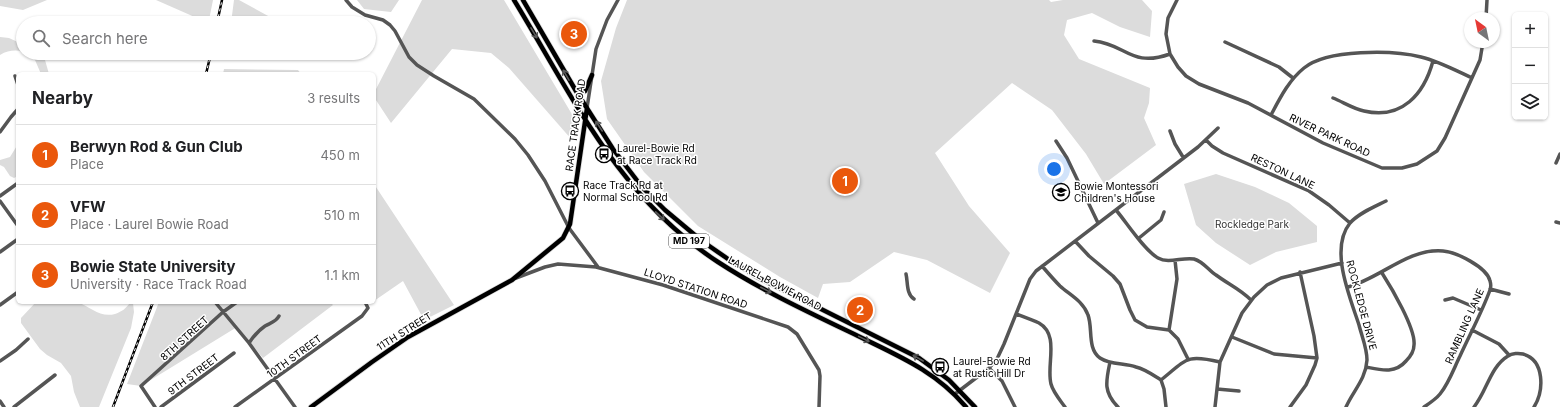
<!DOCTYPE html>
<meta charset="utf-8">
<style>
:root{--surface:#fff;--page:#f2f2f2;--text:#202124;--muted:#757577;--line:#e0e0e0;--accent:#ea580c}
body{margin:0;font-family:Inter,sans-serif;background:var(--page);color:var(--text)}
.controls{position:absolute;right:12px;top:12px;display:grid;overflow:hidden;border-radius:6px;box-shadow:0 1px 3px #0004}
.controls button{width:36px;height:36px;display:grid;place-items:center;padding:0;border:0;border-bottom:1px solid var(--line);background:var(--surface);color:var(--text);font:20px sans-serif}
.compass{position:absolute;left:1464px;top:12px;width:36px;height:36px;border-radius:50%;background:var(--surface);box-shadow:0 1px 3px #0004;rotate:327deg}
.you{position:absolute;left:1054px;top:169px;width:14px;height:14px;margin:-10px;border:3px solid #fff;border-radius:50%;background:#1a73e8;box-shadow:0 0 0 6px #1a73e833}
.badge{display:grid;place-items:center;width:26px;height:26px;border-radius:50%;background:var(--accent);color:#fff;font-size:13px;font-weight:700}
.pin{position:absolute;translate:-50% -50%;border:2px solid #fff;box-shadow:0 1px 4px #0006}
.list{margin:0;padding:0;list-style:none}
h2{display:flex;justify-content:space-between;align-items:center;height:52px;margin:0;padding:0 16px;font-size:17px}
h2 small{font-size:13px;font-weight:400;color:var(--muted)}
.list li{display:grid;grid-template-columns:26px 1fr auto;gap:12px;align-items:center;box-sizing:border-box;height:60px;padding:0 16px;border-top:1px solid var(--line)}
.list b{display:block;font-size:15px;white-space:nowrap}
.list p{margin:0;font-size:13px;white-space:nowrap;color:var(--muted)}
.list em{font-size:13px;font-style:normal;color:var(--muted)}
.icon{flex:none;width:22px;height:22px;fill:none;stroke:currentColor;stroke-width:2;stroke-linecap:round;stroke-linejoin:round}
.map{position:relative;flex:none;width:1560px;height:407px;overflow:hidden}
.search{position:absolute;background:var(--surface);box-shadow:0 1px 3px #0004;left:16px;top:16px;width:360px;height:44px;display:flex;align-items:center;gap:10px;box-sizing:border-box;padding:0 14px;border-radius:22px;color:var(--muted);font-size:15px}
.panel{position:absolute;background:var(--surface);box-shadow:0 1px 3px #0004;left:16px;top:72px;width:360px;height:232px;border-radius:6px}
.map>svg:first-child{display:block}
.green{fill:#dcdcdc}
.lines{fill:none;stroke-linecap:round;stroke-linejoin:round}
.major-casing{stroke:#dbdbdb;stroke-width:6}
.minor{stroke:#555;stroke-width:3.5}
.major{stroke:#000;stroke-width:4.5}
.rail-casing{stroke:#000;stroke-width:2.5}
.rail{stroke:#fff;stroke-width:1;stroke-dasharray:3;stroke-linecap:butt}
.oneway{stroke:#595959}
.labels{text-anchor:middle;stroke-width:3;stroke-linejoin:round;paint-order:stroke}
.shield{fill:#fff;stroke:#4c4c4c;stroke-width:1}
.shield-label{font-size:9px;font-weight:bold;fill:#000}
.street-label{font-size:10px;fill:#000;stroke:#fff}
.poi-label{font-size:10px;fill:#000;stroke:#fff;text-anchor:start}
.park-label{font-size:10px;fill:#333;stroke:#fff}
</style>
<div class="map">
<svg width="1560" height="407" viewBox="0 0 1560 407">
<rect width="100%" height="100%" fill="#fff"/>
<path class="green" d="M0 0H47L23 10 0 6Z
M156 0H213L209 20 206 22Z
M234 0H239L281 23H231Z
M357 0H399L391 12 364 9Z
M422 0H504L573 116 572 140 509 68 491 53 452 49 391 123 374 97V93Z
M627 0H1049L1051 2 1063 0H1142L1152 11 1150 37 1120 27 1092 13 1067 20 1064 35 1079 59 1150 88 1149 103 1144 118 1156 145 1104 184 1086 154 1052 110 1012 83 935 153 969 206 1010 253 990 293 927 260 894 252 850 282 823 284 818 298 780 277 698 226 644 172 607 119 601 81 616 28Z
M0 37 9 38 22 44 23 51C14 50 8 50 0 55Z
M28 53H35L45 60 49 74H41L35 60Z
M224 69 298 70 301 74H223Z
M18 144V152L16 154 18 176 14 178 10 176 4 167 0 165V160L10 157Z
M1216 174 1255 187 1289 203 1317 226V242L1276 252 1250 265 1216 243 1196 225 1184 184Z
M374 184 454 305 424 320 403 281 374 301Z
M36 302C46 302 69 300 77 302 91 307 100 318 115 314 123 311 125 309 130 303H133L134 312 131 328 99 407H80L74 392 71 376 61 363 47 355 40 349 21 323V318Z
M159 302H330L333 305 263 358 237 327 141 386 127 384Z"/>
<g class="lines">
<g class="major-casing">
<path id="major" d="M514 0C573 97 619 198 718 262 761 290 808 312 854 334 896 355 935 370 966 407
M523 0 576 91 613 149 642 187 665 210 702 241 728 259 757 277 919 358 949 380 975 407
M576 91 581 93 585 91 592 75
M311 407 372 362 408 337 512 280 563 238 570 224 587 108"/>
</g>
<path class="minor" d="M346 0 352 7 365 15 383 20 390 25 395 31 409 57 417 65 434 76 474 99 515 139 528 155 545 181 569 228 598 267
M1177 0 1168 18 1166 34 1170 54 1178 67 1186 76 1199 84 1248 103 1323 143 1382 168H1402L1417 164 1437 151 1445 138 1480 60 1483 42
M1486 18 1487 0
M1094 41C1126 44 1131 68 1170 54
M1225 42 1279 67 1293 78
M15 76 18 85
M1333 98C1343 102 1354 109 1364 111 1402 120 1424 94 1433 61
M587 108 596 49 607 20 618 0
M1271 115C1280 98 1289 80 1304 68 1327 49 1393 50 1421 57 1438 61 1455 70 1472 78
M1170 131 1175 144 1183 157
M0 132 11 117 18 109
M1206 140 1212 146 1223 153 1309 191 1329 205 1350 223
M1056 141 1067 158 1098 223
M1556 163 1560 154
M0 196 18 183
M0 201 18 226
M1116 210C1127 223 1144 250 1158 258 1169 264 1182 257 1194 259 1204 262 1208 270 1216 275 1228 284 1240 289 1251 300
M1556 222 1560 223
M1139 238 1161 220 1164 212
M1075 241 1089 256 1113 276 1120 284 1130 310 1135 320 1147 327 1169 330 1178 339 1188 359
M0 252 18 239
M1042 266C1048 273 1054 280 1060 286 1070 295 1083 301 1088 315 1093 328 1087 349 1100 358 1110 365 1125 363 1136 367 1145 369 1153 375 1161 380L1164 389 1166 407
M906 274C908 282 906 294 914 299
M516 278 545 267 558 264 596 267 663 285 788 327 797 334 819 370 820 376 819 407
M1348 287C1381 278 1408 248 1443 251 1456 252 1487 267 1490 281 1491 284 1491 287 1490 290 1482 312 1470 334 1460 356 1454 368 1449 383 1440 394 1436 399 1430 403 1424 407
M1490 289 1509 294
M1445 300 1453 298 1481 310
M215 302 249 343 295 407
M0 305 18 292
M1016 314C1024 317 1032 320 1039 323 1060 335 1046 365 1051 384 1053 392 1060 400 1065 407
M1169 330 1177 279 1175 260
M1472 330 1499 344 1509 355
M1232 337 1274 354 1317 358
M249 343C253 337 259 330 265 326 270 323 276 322 279 316
M0 361 16 350 28 339
M1110 362C1106 381 1103 392 1118 407
M1366 367C1381 370 1395 374 1406 361 1410 357 1414 351 1414 345 1416 329 1391 287 1382 273
M989 368 1002 381 1015 407
M1161 380C1187 359 1186 354 1220 362
M1217 389 1239 391
M955 394 989 368 997 359 1004 344 1030 279 1036 271 1198 147 1218 128
M0 401 4 407
M14 407 55 375
M155 407 141 386 223 312 237 302
M161 407 234 353
M235 407 362 316 368 308 365 302
M1215 407 1220 362 1242 313 1254 297 1267 285 1281 278 1342 263
M1290 407 1306 385 1315 365 1317 358 1314 336 1300 272
M1346 407C1353 391 1366 379 1367 360 1367 348 1362 337 1359 325 1350 297 1329 249 1350 223 1359 213 1374 207 1386 201
M1474 407C1487 391 1490 367 1508 356 1512 353 1519 353 1523 354 1545 360 1544 391 1534 407"/>
<use href="#major" class="major"/>
<g class="rail-casing">
<path id="rail" d="M217 23 222 0
M206 74 211 53
M113 407 153 302"/>
</g>
<use href="#rail" class="rail"/>
</g>
<defs><path id="oneway-shaft" d="M-6 0H5M1.5-3L5.5 0L1.5 3" fill="none" stroke-width="1.6" stroke-linecap="round" stroke-linejoin="round"/></defs>
<g class="oneway">
<use href="#oneway-shaft" transform="translate(534 33) rotate(59)"/>
<use href="#oneway-shaft" transform="translate(566 75) rotate(-120)"/>
<use href="#oneway-shaft" transform="translate(599 126) rotate(-123)"/>
<use href="#oneway-shaft" transform="translate(660 216) rotate(43)"/>
<use href="#oneway-shaft" transform="translate(766 290) rotate(27)"/>
<use href="#oneway-shaft" transform="translate(864 339) rotate(26)"/>
<use href="#oneway-shaft" transform="translate(918 358) rotate(-150)"/>
</g>
<defs>
<g id="bus-ring" transform="scale(0.9)"><circle r="9.5" fill="#fff" stroke="#000" stroke-width="1.5"/><path d="M-5-6H5V4H4V6H2V4H-2V6H-4V4H-5ZM-3.5-4V0h7V-4ZM-3.5 1.2v1.5H-2V1.2ZM2 1.2v1.5H3.5V1.2Z" fill="#000"/></g>
<g id="school-ring" transform="scale(0.9)"><circle r="9.5" fill="#fff" stroke="#000" stroke-width="1.5"/><path d="M0-5L7-2L0 1L-7-2ZM-4 1L0 2.5L4 1V4Q0 6-4 4Z" fill="#000"/></g>
</defs>
<g fill-rule="evenodd">
<use href="#bus-ring" x="604" y="154"/>
<use href="#bus-ring" x="570" y="191"/>
<use href="#school-ring" x="1061" y="192"/>
<use href="#bus-ring" x="940" y="367"/>
</g>
<g class="labels">
<rect class="shield" x="669" y="234" width="40" height="14" rx="3"/>
<g class="shield-label">
<text x="689" y="244">MD 197</text>
</g>
<g class="street-label">
<text transform="translate(575 125) rotate(-82)" y="4">RACE TRACK ROAD</text>
<text transform="translate(1330 135) rotate(25)" y="4">RIVER PARK ROAD</text>
<text transform="translate(1283 171) rotate(25)" y="4">RESTON LANE</text>
<text transform="translate(775 283) rotate(28)" y="4">LAUREL BOWIE ROAD</text>
<text transform="translate(696 288) rotate(18)" y="4">LLOYD STATION ROAD</text>
<text transform="translate(1362 305) rotate(75)" y="4">ROCKLEDGE DRIVE</text>
<text transform="translate(1464 326) rotate(-66)" y="4">RAMBLING LANE</text>
<text transform="translate(404 331) rotate(-32)" y="4">11TH STREET</text>
<text transform="translate(184 338) rotate(-42)" y="4">8TH STREET</text>
<text transform="translate(294 356) rotate(-36)" y="4">10TH STREET</text>
<text transform="translate(193 374) rotate(-37)" y="4">9TH STREET</text>
</g>
<g class="poi-label">
<text x="617" y="152">Laurel-Bowie Rd<tspan x="617" dy="12">at Race Track Rd</tspan></text>
<text x="583" y="189">Race Track Rd at<tspan x="583" dy="12">Normal School Rd</tspan></text>
<text x="1074" y="190">Bowie Montessori<tspan x="1074" dy="12">Children's House</tspan></text>
<text x="953" y="365">Laurel-Bowie Rd<tspan x="953" dy="12">at Rustic Hill Dr</tspan></text>
</g>
<g class="park-label">
<text x="1252" y="228">Rockledge Park</text>
</g>
</g>
</svg>
<div class="controls">
<button>+</button>
<button>−</button>
<button><svg class="icon" aria-label="layers" viewBox="0 0 24 24"><path d="M12 4l9 5-9 5-9-5zM3 14l9 5 9-5"/></svg></button>
</div>
<svg class="compass" viewBox="-18 -18 36 36"><path d="M0-13l5 13h-10z" fill="#e53935"/><path d="M0 13l5-13h-10z" fill="#757577"/></svg>
<div class="you"></div>
<div class="pin badge" style="left:845px;top:181px">1</div>
<div class="pin badge" style="left:860px;top:310px">2</div>
<div class="pin badge" style="left:574px;top:34px">3</div>
<div class="search"><svg class="icon" aria-label="search" viewBox="0 0 24 24"><circle cx="10" cy="10" r="6"/><path d="M15 15l6 6"/></svg>Search here</div>
<section class="panel">
<h2>Nearby<small>3 results</small></h2>
<ul class="list">
<li><span class="badge">1</span><div><b>Berwyn Rod &amp; Gun Club</b><p>Place</p></div><em>450 m</em></li>
<li><span class="badge">2</span><div><b>VFW</b><p>Place · Laurel Bowie Road</p></div><em>510 m</em></li>
<li><span class="badge">3</span><div><b>Bowie State University</b><p>University · Race Track Road</p></div><em>1.1 km</em></li>
</ul>
</section>
</div>
